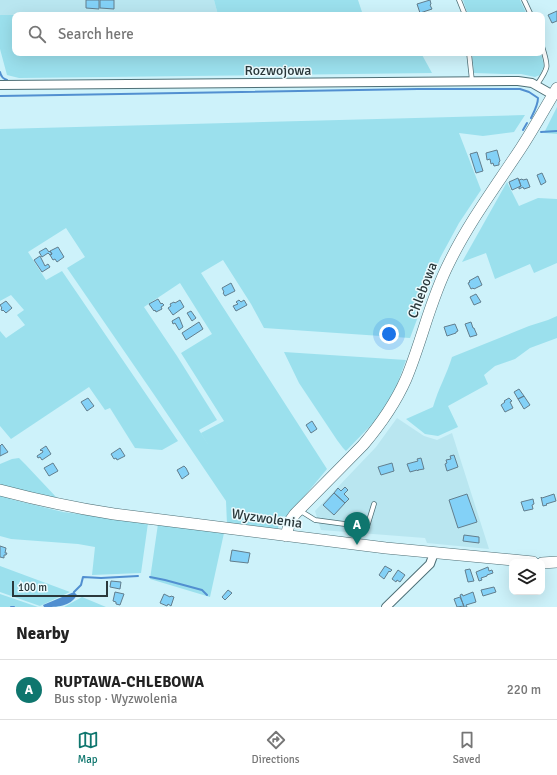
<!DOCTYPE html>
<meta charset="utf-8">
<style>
:root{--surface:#fff;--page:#f2f2f2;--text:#222;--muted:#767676;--line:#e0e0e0;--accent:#0f766e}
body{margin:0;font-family:Signika,sans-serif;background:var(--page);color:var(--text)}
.controls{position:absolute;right:12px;bottom:12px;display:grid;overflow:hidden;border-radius:8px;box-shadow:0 4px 16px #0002}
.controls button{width:36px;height:36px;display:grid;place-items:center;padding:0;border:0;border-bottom:1px solid var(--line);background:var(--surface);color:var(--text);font:20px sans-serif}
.scale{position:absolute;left:12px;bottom:10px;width:96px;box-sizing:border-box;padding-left:4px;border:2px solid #2a383b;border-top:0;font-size:11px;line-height:14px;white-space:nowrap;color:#2a383b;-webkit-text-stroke:3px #ecfbfe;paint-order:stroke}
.you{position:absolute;left:389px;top:334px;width:14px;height:14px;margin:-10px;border:3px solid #fff;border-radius:50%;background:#1a73e8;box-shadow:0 0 0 6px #1a73e833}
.badge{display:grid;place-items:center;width:26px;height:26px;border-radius:50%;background:var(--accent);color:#fff;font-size:13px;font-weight:700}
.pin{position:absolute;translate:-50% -33px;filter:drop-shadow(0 1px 2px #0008)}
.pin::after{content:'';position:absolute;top:21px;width:14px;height:12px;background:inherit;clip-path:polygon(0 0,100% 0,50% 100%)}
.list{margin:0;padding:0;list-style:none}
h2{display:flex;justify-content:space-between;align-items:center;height:52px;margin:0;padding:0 16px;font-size:17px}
h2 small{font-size:13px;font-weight:400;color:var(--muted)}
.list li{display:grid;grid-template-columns:26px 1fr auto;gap:12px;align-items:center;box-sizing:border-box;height:60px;padding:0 16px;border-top:1px solid var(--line)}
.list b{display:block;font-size:15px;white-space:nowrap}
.list p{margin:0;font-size:13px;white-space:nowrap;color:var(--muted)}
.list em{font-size:13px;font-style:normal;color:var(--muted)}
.icon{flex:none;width:22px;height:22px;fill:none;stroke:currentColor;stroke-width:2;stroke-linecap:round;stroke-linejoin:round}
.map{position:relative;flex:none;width:557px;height:607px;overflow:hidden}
.search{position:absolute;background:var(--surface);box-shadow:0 4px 16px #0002;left:12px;right:12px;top:12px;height:44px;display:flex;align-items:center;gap:10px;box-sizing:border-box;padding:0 14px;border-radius:8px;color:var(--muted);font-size:15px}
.sheet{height:112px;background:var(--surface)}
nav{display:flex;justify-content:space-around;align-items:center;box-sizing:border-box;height:56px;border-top:1px solid var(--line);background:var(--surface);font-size:11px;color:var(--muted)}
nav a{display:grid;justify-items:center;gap:2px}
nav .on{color:var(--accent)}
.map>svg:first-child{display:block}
.built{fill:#b9e6f0}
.green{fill:#9be0ed;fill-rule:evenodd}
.water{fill:#518fd0}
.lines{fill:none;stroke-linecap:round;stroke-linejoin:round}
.stream{stroke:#518fd0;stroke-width:2}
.building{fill:#83d1f7;stroke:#627e8d}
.lane-casing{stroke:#4e6f76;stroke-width:5.5}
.street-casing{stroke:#4e6f76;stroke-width:10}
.secondary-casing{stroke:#4e6f76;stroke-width:12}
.lane{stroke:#fff;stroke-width:4}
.street{stroke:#fff;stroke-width:8}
.secondary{stroke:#fff;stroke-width:11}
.labels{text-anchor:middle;stroke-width:3;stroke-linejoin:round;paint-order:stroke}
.street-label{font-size:14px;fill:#2a383b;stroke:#ecfbfe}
</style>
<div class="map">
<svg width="557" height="607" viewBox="0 0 557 607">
<rect width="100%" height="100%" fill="#cdf2fa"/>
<path class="built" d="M0 0H214L218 15H0Z
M397 418 424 436 437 440 452 433 489 549 427 543 425 538 321 530 315 511 376 447Z"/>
<path class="green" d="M214 0H358L363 15H218Z
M463 0H520L527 15H468Z
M0 15H15V53H421L432 73 19 78 7 75 0 49Z
M472 53H541L544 66 540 75 535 77 521 74H503L474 73Z
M557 107V134L544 133Z
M525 115 514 132 483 136 459 133 481 190 459 223 440 258 410 338 264 328 251 304 223 260 201 273 327 469 287 517 283 516 277 530 227 524 226 501 155 396 67 268 85 257 66 228 28 252 46 280 62 271 178 441 162 450 135 448 110 408 105 410 89 387 11 439 0 426V331L6 338 25 325 17 315 24 310 11 295 0 301V129ZM180 283 212 334 181 353 224 421 201 433 209 446 199 430 217 420 177 356 144 307Z
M507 182 519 206 538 198 557 199V263L534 273 530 264 495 279 486 253 462 262Z
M557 316V338L530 348 515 359 495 366 484 375 488 384 448 406 458 427 438 436 425 434 406 419 433 407C438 389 447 374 452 357L529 326 548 320Z
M284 352 406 360 394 393 376 420 346 451 343 448 340 452 343 448 337 440 299 383Z
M19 458 25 464 57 498 0 487V464L12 459Z
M0 494 10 497V499L63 512 148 523 141 573 92 575 95 547 78 544 11 539 0 536Z
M158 524 224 533 210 597 150 579Z
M0 566 70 592 40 606 0 592Z
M0 594 38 607H0Z
M82 597 106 607H64Z"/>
<path class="water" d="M74 592 77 595C70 607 57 607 44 607L43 605Z"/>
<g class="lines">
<path class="stream" d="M0 72C1 77 3 79 7 80
M0 96 418 89H520L529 92 538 98C538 105 534 112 531 118
M523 130 527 123
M541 132 557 131
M150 577 165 580 202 590 207 595
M74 592 81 585 83 577 101 578 138 576
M11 607H14"/>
</g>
<path class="building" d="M86 0H99V9L86 8Z
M100 0H114V9L100 8Z
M430 0 431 4 430 5 432 9 420 13 417 4Z
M557 11V21L552 23 548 15Z
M497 150 500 161 499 162V165L494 166 493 163 491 164 490 159 487 160 486 153Z
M477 152 483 171 476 173 470 154Z
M542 173 546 182 541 185 537 175Z
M518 178 521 186 512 190 509 182Z
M522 179 523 180 527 179 530 187 524 189 523 187 519 189V187L521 186 519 180Z
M58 247 64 257 57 262 55 259 53 260 50 255 52 254 50 251Z
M46 248 49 252 50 251 52 254 50 255 48 253 42 257 39 252Z
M40 256 45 266 48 264 50 267 42 272 34 260Z
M478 276 482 285 474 289 473 288 471 289 468 283 470 282 469 281Z
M231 283 235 291 225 296 223 293 224 292 222 288Z
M476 294 481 302 474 305 470 297Z
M158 299 161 304 162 303 164 305 161 307 162 309 156 312 155 310 154 311 149 304Z
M180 300 184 307 173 315 168 308 171 306 170 304 174 302 175 303Z
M239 300 241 302 244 300 247 305 236 311 233 306 238 304 236 302Z
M6 301 12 308 6 313 3 310 2 311 1 309 2 308 0 305Z
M191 311 196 318 192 321 187 313Z
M179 317 183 327 179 330 175 323 173 324 172 321Z
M199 322 203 329 186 340 182 333Z
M471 322 473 328H474L477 335 470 337 465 324Z
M455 324 458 331 456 332V333L447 336 444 327Z
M519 389 524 396 518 399 514 392Z
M524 396 530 405 524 409 518 399Z
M88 398 94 406 87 411 81 402Z
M509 398 512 401 510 402 513 408 505 412 501 405 505 402 504 401Z
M312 421 317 429 311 433 306 425Z
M2 444 8 452 0 456V446Z
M46 446 51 454 42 460 40 457 38 458 37 456 43 452 42 450 41 451 40 450Z
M120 448 125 456 117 460 116 458 114 459 111 454Z
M454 455 458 467 447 471 445 464 447 463 446 460 451 459 450 456Z
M421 458 424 469 418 470V471L417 470 410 472 407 464 418 461 417 459Z
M53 463 58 471 49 476 44 468Z
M392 463 394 471 381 475 378 467Z
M184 466 186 468 189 474 182 479 177 470Z
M345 487 348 490 344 494 349 499 345 503 334 493 338 488 341 491Z
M334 493 345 503 334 515 323 505Z
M467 494 477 522 458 528 449 500Z
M554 494 556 501 546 504 547 505 543 506 541 497 542 498Z
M533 499 534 504 532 505 533 509 524 511 521 502Z
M464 535 479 537V543L463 541Z
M0 546 6 548 5 553H7L6 555H4V558L0 557Z
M232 550 250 553 248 563 230 561Z
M385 566 392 570 390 572 389 571 384 579 379 575Z
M488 567 489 571 492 570 493 573 487 575V576L481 578 482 580 479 581 476 572Z
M470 569 474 581 468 582 465 570Z
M398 570 405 575 400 582 397 580 396 582 392 579Z
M111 581 121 582 120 589 110 587Z
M494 587 496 592 483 596 481 590Z
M228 590 232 593 225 600 222 597Z
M115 592 124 594 120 605 116 604V602L113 601Z
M473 592 476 602 466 605 467 607H464L460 595 462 594 463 596Z
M164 594 170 597 171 596 174 597 171 606 168 604 167 606 160 603Z
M460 597 464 606 457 607 454 599Z"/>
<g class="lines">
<g class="lane-casing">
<path id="lane" d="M459 0 465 15
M524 0 531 15
M469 53 472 81
M536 86C549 67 549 68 542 46
M299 510 315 520 367 527 374 504"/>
</g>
<g class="street-casing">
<path id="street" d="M0 85 518 81 532 83 553 95
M386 607 430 564 434 553"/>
</g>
<g class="secondary-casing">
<path id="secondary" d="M0 490C38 500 75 508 114 514L386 548 533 562
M286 536 290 521 295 514 363 445C380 425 395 404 406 379 422 341 430 300 449 263 469 222 496 186 521 148 534 128 545 108 557 88
M542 563 557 562"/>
</g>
<use href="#lane" class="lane"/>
<use href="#street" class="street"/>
<use href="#secondary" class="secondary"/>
</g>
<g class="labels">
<g class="street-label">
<text x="278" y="75">Rozwojowa</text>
<text transform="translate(422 290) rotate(-69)" y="5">Chlebowa</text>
<text transform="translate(267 518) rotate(8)" y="5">Wyzwolenia</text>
</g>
</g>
</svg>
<div class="controls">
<button><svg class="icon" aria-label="layers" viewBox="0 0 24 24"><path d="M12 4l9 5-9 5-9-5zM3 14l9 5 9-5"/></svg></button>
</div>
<div class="scale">100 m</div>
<div class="you"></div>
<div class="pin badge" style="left:357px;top:545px">A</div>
<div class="search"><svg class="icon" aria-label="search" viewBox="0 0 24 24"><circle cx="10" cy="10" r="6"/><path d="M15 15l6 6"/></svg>Search here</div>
</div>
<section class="sheet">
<h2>Nearby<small></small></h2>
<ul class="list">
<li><span class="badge">A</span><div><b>RUPTAWA-CHLEBOWA</b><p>Bus stop · Wyzwolenia</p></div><em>220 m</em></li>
</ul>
</section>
<nav>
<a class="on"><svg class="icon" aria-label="map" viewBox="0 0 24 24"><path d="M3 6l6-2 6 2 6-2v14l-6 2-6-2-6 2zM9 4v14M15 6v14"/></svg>Map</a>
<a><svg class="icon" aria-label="directions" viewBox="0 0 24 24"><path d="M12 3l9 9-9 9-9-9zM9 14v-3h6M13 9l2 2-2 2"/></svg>Directions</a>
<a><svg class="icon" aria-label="saved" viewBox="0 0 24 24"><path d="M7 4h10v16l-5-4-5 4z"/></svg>Saved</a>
</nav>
